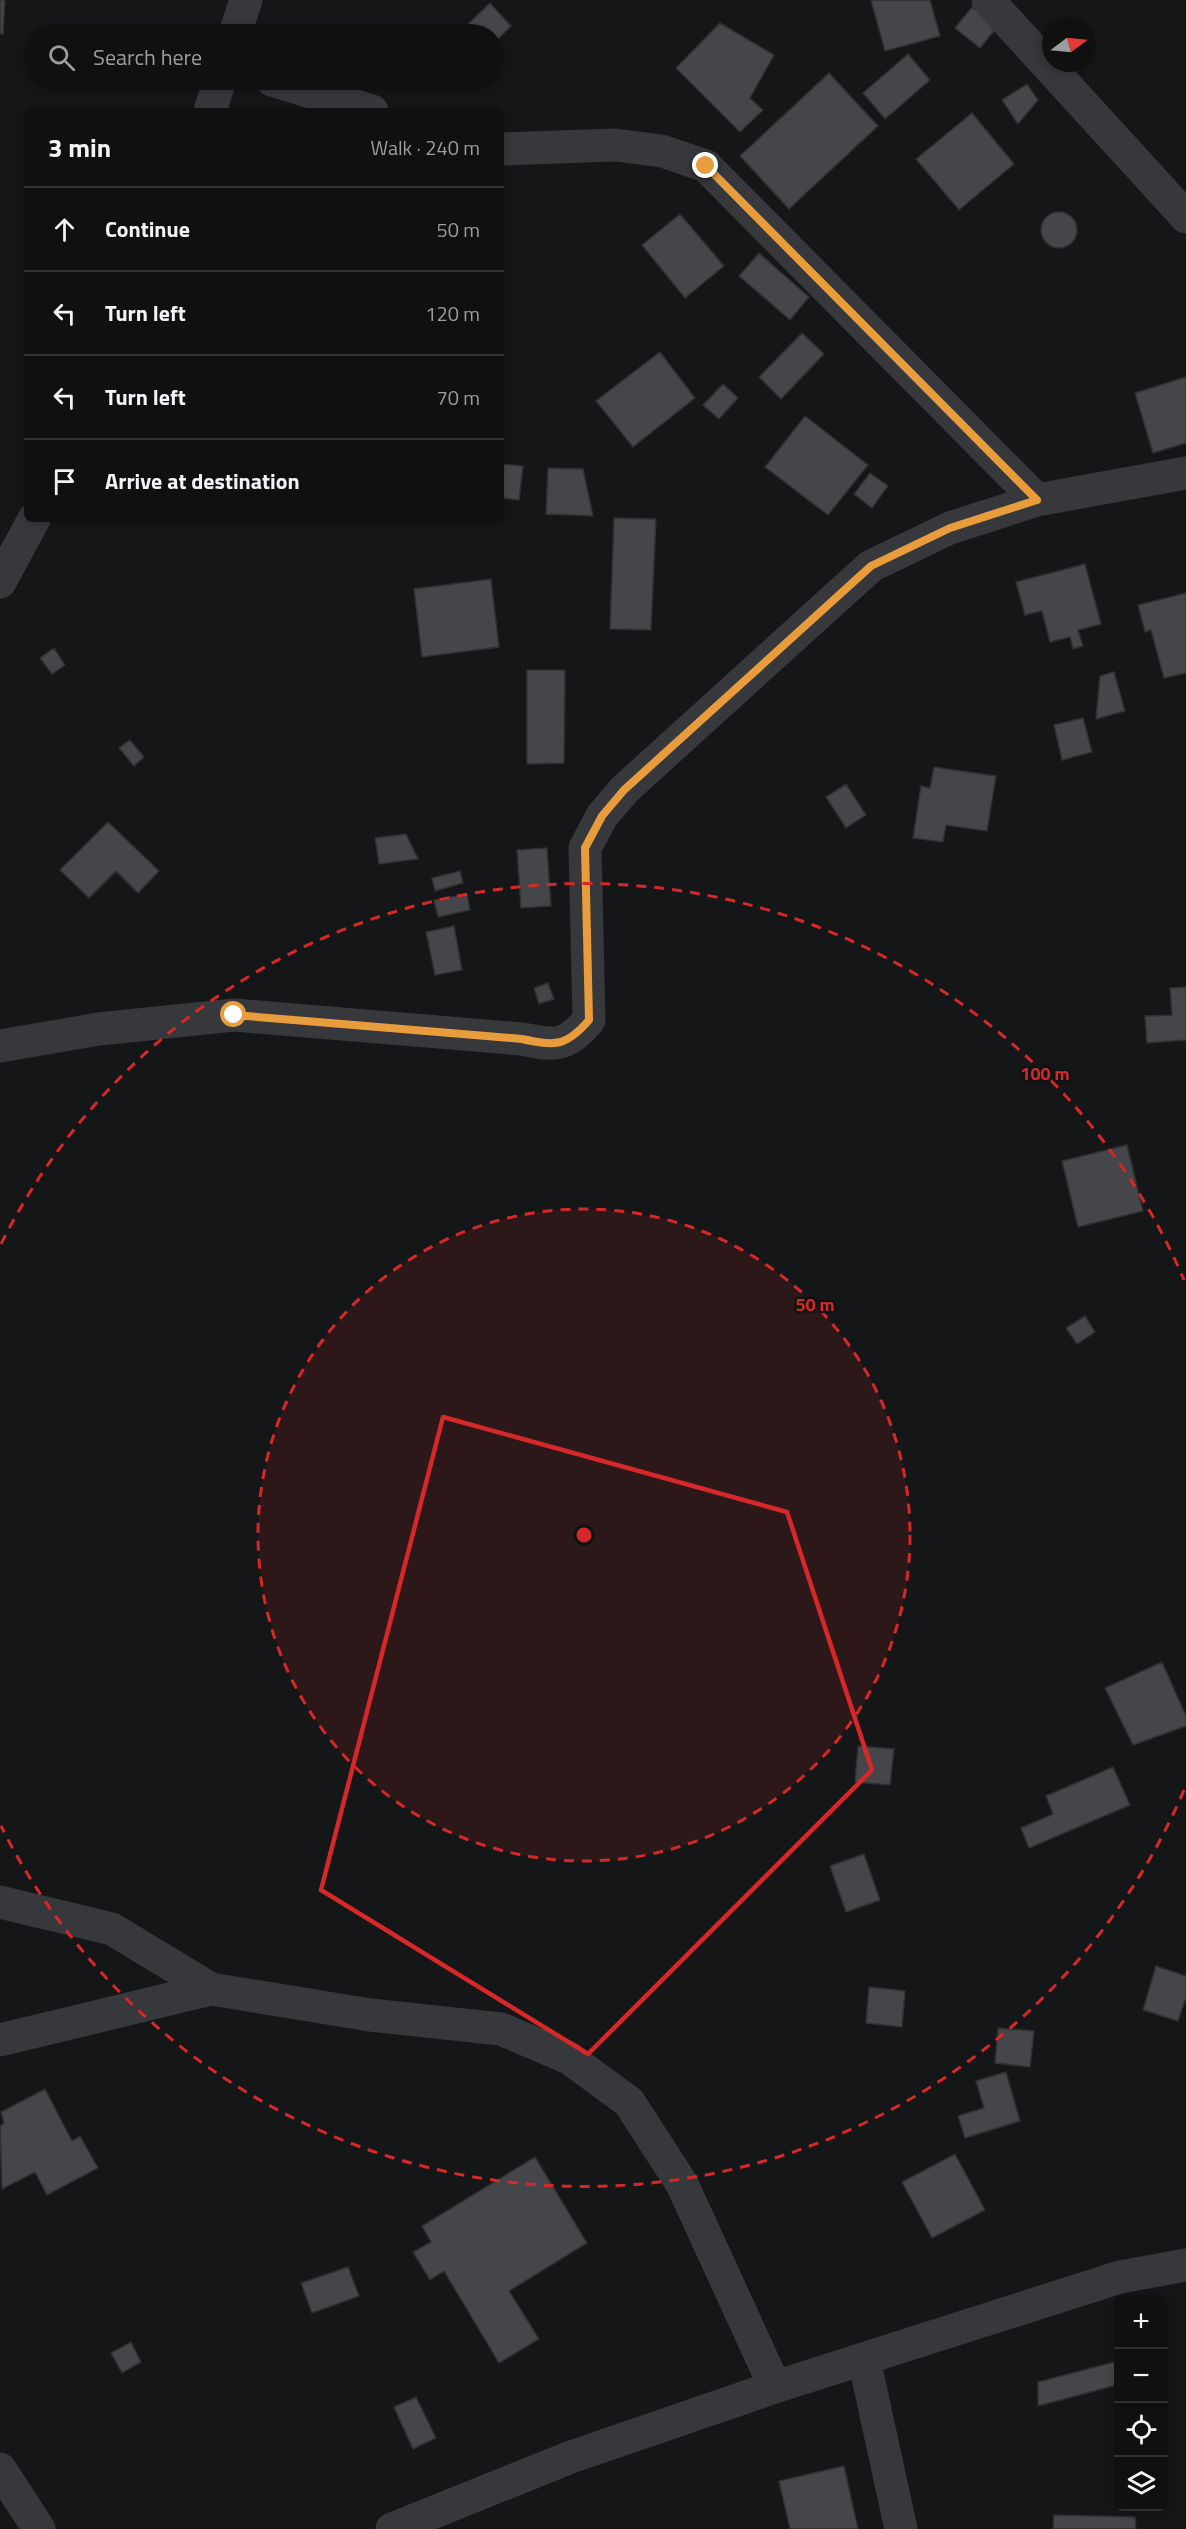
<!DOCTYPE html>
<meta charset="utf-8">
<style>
:root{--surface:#101011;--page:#1e1e1f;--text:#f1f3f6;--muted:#9c9d9f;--line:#303031}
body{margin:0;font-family:"Titillium Web",sans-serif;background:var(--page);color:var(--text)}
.controls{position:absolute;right:18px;bottom:18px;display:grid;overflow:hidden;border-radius:9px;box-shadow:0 3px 9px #0003}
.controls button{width:54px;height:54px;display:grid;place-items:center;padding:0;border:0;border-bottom:2px solid var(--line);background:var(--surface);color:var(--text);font:30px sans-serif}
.compass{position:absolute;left:1042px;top:18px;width:54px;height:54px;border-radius:50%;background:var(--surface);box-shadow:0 3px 9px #0003;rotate:74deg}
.stop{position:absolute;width:18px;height:18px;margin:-14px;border:4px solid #e89c3c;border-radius:50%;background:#fff}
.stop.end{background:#e89c3c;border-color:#fff;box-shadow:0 2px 6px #0008}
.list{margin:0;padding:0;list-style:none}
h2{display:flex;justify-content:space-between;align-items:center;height:78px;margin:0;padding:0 24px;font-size:26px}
h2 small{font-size:20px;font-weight:400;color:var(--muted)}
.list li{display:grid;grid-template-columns:39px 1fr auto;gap:18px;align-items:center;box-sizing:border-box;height:84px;padding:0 24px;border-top:2px solid var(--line)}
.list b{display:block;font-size:22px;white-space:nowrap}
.list em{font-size:20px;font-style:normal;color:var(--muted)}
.icon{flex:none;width:33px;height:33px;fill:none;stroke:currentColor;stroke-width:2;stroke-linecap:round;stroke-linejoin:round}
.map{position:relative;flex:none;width:1186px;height:2529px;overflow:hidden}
.search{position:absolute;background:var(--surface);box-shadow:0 3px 9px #0003;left:24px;top:24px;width:480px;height:66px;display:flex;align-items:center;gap:15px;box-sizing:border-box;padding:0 21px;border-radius:33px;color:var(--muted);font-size:22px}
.panel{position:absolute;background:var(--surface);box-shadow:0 3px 9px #0003;left:24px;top:108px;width:480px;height:414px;border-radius:9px}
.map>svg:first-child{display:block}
.building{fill:#44464a;stroke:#303033;stroke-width:1.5}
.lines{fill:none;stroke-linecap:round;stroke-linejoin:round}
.street{stroke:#37383c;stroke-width:33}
.route{stroke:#e89c3c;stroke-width:8}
.marked{fill:none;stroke:#d62828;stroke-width:4.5;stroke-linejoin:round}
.ring{fill:none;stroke:#d62828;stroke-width:3;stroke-dasharray:10 8}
.centre{fill:#d62828;stroke:#101112;stroke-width:3}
.ring-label{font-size:18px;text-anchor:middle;font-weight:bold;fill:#d62828;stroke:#101112;stroke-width:4.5;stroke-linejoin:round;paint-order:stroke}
</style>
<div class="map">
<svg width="1186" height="2529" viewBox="0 0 1186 2529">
<rect width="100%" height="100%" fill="#151617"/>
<path class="building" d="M0 0H5L3 34H0Z
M871 0H930L940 36 885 51Z
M490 3 511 26 494 43V34H458Z
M972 7 997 27 980 48 955 28Z
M720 23 774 55 750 98 763 110 740 132 676 68Z
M908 54 930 80 885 119 863 93Z
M829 73 878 126 789 209 740 156Z
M1027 84 1038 100 1018 124 1002 100Z
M972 113 1014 164 959 210 916 159Z
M1041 230a18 18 0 1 1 36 0a18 18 0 1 1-36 0Z
M680 214 724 266 685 298 642 245Z
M759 253 809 297 790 320 739 276Z
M802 333 824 354 781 399 759 377Z
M660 352 695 398 633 447 596 401Z
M1186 377V443L1153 453 1135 393Z
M723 384 738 398 719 419 703 405Z
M805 416 868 465 828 515 765 467Z
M501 464 523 466 519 500 501 498Z
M548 468 583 469 593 516 546 514Z
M870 473 888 486 872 508 854 494Z
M614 518 656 519 651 630 610 629Z
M1085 564 1101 624 1078 630 1083 646 1073 649 1070 637 1050 642 1042 611 1025 615 1016 582Z
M491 579 499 647 422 657 414 589Z
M1186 593V673L1164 678 1151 630 1145 632 1138 605Z
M54 648 65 665 52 674 40 658Z
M527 670H565L564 763 527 764Z
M1114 672 1125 711 1096 719 1100 676Z
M1083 718 1092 752 1062 760 1054 725Z
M130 740 144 757 134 766 119 748Z
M934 767 996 776 987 831 946 825 943 842 913 838 921 786 930 788Z
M846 784 866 815 846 828 826 797Z
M108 822 159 871 138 893 116 871 89 898 60 870Z
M406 834 418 859 379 864 375 838Z
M547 848 551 906 521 908 517 850Z
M460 871 463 883 435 891 432 878Z
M467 894 470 910 438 917 434 900Z
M454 926 462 970 435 975 426 932Z
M548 983 554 999 539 1004 534 988Z
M1186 987V1040L1147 1043 1145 1016 1172 1015 1170 988Z
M1127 1145 1143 1211 1078 1227 1062 1161Z
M1085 1316 1095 1332 1077 1344 1066 1328Z
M1162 1662 1186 1716V1726L1133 1745 1105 1688Z
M858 1746 894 1749 890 1785 855 1782Z
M1113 1767 1130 1805 1029 1848 1021 1828 1053 1814 1046 1796Z
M864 1854 880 1900 846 1912 830 1866Z
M1156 1966 1186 1976V1997L1178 2021 1143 2010Z
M869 1987 905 1991 902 2027 866 2023Z
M998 2028 1034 2031 1030 2067 995 2063Z
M1006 2072 1020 2121 965 2138 958 2116 984 2108 976 2081Z
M45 2089 72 2141 80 2136 98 2168 47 2195 35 2172 2 2189 0 2126 4 2123 1 2112Z
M955 2154 985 2210 932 2238 902 2182Z
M535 2157 587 2243 509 2291 539 2339 499 2363 444 2271 430 2280 413 2252 431 2242 422 2226Z
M348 2267 359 2296 312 2313 301 2283Z
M131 2342 141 2362 122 2373 111 2353Z
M1118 2361V2390L1117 2385 1038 2406V2382Z
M416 2397 436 2438 413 2449 394 2407Z
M844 2466 858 2529H790L779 2481Z
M1054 2515 1135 2517 1136 2529H1053Z"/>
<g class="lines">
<path class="street" d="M988 0 1186 217
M235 34 246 0
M272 80 372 111
M210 111 220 80
M501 149 615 145 662 151 706 166 1037 500
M0 582 34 519
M0 1046 99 1029 234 1015 522 1039C555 1046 566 1047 589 1020L585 848 602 816 624 790 871 566 950 528 1037 500 1186 473
M0 1902 112 1929 211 1989
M0 2040 211 1989 370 2015 501 2029 569 2058 629 2102 682 2184 775 2387
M864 2359 901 2529
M0 2469 39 2529
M392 2529 571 2457 775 2387 1120 2277 1186 2265"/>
</g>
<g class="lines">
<path class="route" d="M234 1015 522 1039C555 1046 566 1047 589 1020L585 848 602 816 624 790 871 566 950 528 1037 500 706 166"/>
</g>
<path class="marked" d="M443 1417 787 1512 872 1770 588 2054 321 1890Z"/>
<circle cx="584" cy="1535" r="326" fill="#d62828" fill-opacity=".12"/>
<g class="ring">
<circle cx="584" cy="1535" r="326"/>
<path d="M1184 1790A652 652 0 0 1 1 1826M1 1244A652 652 0 0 1 1184 1280"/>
</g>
<circle cx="584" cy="1535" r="9" class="centre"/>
<g class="ring-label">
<text x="1045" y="1080">100 m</text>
<text x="815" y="1311">50 m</text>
</g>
</svg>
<div class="controls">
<button>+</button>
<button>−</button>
<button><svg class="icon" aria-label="locate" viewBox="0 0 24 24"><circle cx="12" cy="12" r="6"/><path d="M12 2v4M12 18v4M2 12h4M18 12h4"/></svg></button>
<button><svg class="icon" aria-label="layers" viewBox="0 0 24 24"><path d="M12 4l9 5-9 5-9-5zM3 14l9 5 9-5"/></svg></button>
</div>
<svg class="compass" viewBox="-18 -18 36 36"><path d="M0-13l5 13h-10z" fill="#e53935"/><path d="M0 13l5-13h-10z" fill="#9c9d9f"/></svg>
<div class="stop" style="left:234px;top:1015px"></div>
<div class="stop end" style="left:706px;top:166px"></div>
<div class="search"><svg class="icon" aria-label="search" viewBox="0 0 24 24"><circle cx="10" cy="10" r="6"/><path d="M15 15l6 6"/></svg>Search here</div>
<section class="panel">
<h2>3 min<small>Walk · 240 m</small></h2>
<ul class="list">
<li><svg class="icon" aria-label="ahead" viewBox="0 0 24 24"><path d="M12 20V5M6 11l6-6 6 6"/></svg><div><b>Continue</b></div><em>50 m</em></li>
<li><svg class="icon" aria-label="left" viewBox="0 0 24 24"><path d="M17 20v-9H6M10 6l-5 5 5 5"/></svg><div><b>Turn left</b></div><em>120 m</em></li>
<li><svg class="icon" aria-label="left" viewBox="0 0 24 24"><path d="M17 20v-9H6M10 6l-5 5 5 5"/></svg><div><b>Turn left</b></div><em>70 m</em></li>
<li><svg class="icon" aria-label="arrive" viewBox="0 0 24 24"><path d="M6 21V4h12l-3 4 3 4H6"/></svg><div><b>Arrive at destination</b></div></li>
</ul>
</section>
</div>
